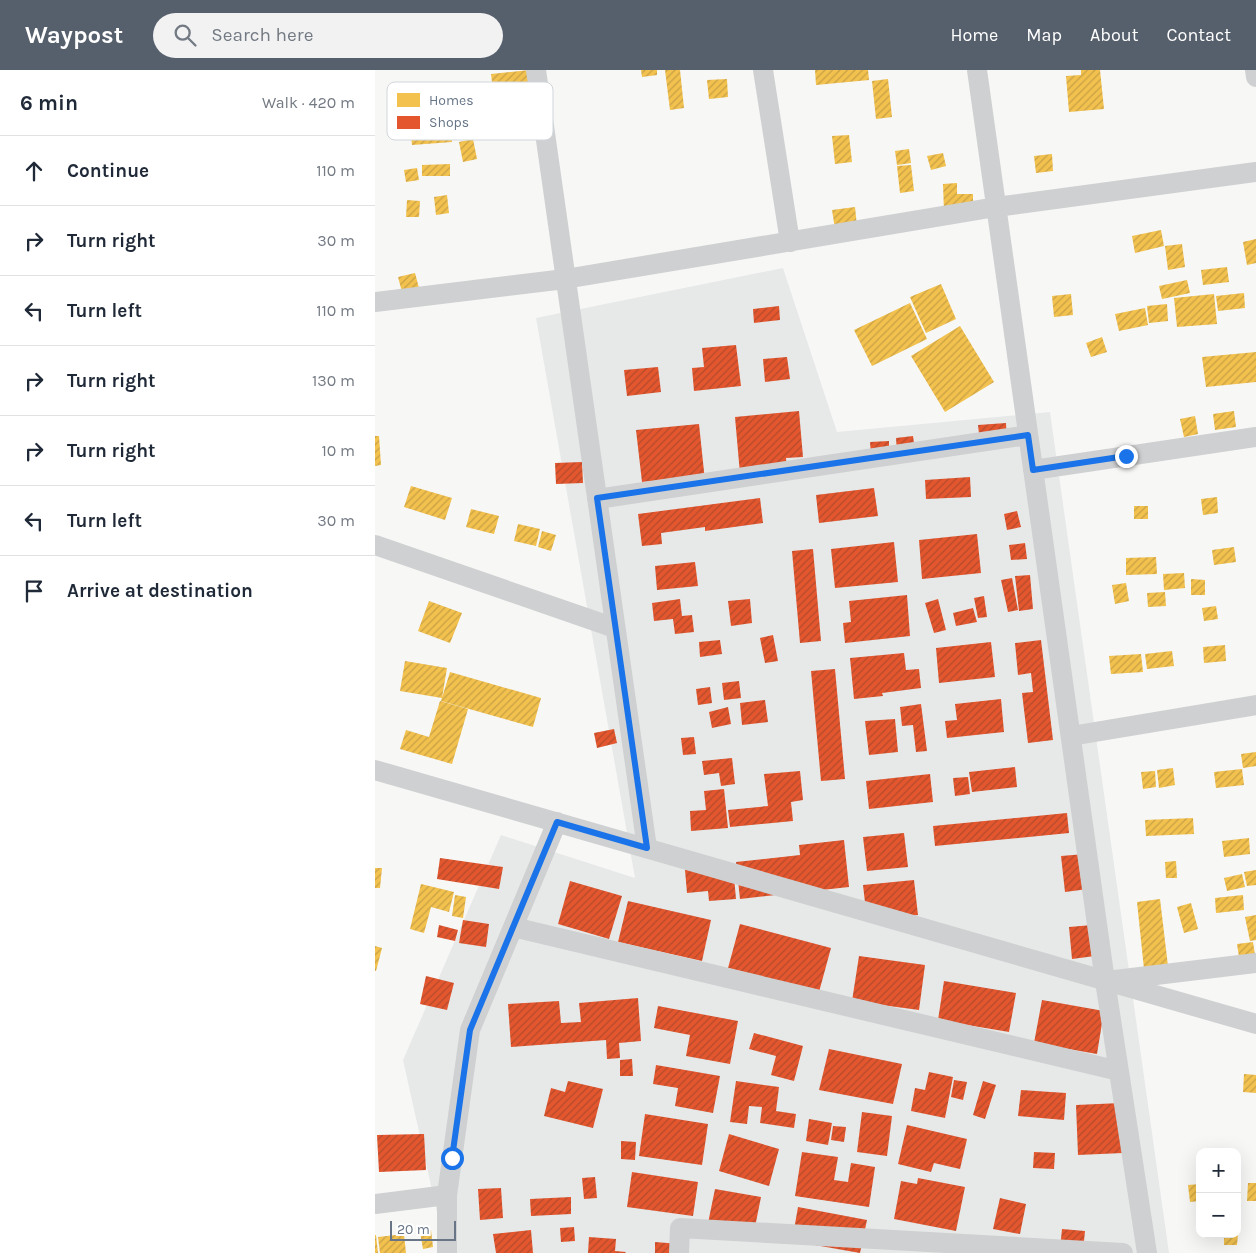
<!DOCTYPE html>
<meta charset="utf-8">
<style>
:root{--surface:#fff;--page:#f2f2f3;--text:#1f2937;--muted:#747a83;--line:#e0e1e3;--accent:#565f6c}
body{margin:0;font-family:Karla,sans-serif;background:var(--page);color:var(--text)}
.controls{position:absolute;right:15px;bottom:15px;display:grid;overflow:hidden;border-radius:10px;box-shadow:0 5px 20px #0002}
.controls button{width:45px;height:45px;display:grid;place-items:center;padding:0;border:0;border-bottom:1px solid var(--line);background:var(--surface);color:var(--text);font:25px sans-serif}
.scale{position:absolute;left:15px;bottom:12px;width:66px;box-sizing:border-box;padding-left:5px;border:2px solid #677586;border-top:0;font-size:14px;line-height:18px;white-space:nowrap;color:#677586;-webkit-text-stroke:4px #fff;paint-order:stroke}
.stop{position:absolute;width:15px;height:15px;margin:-11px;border:4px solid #1a73e8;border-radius:50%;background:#fff}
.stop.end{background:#1a73e8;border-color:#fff;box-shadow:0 1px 5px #0008}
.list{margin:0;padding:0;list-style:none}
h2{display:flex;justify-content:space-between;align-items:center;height:65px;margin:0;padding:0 20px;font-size:21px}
h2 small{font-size:16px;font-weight:400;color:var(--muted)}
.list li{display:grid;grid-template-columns:32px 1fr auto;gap:15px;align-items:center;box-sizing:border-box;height:70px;padding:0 20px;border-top:1px solid var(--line)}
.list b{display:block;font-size:19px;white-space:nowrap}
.list em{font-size:16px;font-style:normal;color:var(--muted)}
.icon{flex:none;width:28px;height:28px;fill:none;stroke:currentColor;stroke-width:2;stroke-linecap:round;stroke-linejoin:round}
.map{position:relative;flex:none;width:881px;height:1183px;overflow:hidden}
header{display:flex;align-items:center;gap:30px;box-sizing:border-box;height:70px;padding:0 25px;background:var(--accent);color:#fff}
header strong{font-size:24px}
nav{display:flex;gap:28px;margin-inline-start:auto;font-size:18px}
.search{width:350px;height:45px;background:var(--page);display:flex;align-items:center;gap:12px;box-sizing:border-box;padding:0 18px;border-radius:28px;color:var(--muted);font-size:19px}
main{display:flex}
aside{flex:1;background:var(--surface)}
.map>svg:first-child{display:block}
.built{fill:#e7e9e9}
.homes{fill:url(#homes-hatch)}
.shops{fill:url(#shops-hatch)}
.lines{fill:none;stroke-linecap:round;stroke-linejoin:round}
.street{stroke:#cfd0d1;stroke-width:20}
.route{stroke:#1a73e8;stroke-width:6}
.key{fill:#fff;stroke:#d1d6db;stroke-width:1}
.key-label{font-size:14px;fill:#677586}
</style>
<header>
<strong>Waypost</strong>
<div class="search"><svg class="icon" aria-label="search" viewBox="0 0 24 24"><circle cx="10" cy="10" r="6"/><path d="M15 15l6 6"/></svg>Search here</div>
<nav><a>Home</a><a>Map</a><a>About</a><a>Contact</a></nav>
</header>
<main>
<aside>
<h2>6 min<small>Walk · 420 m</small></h2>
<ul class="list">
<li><svg class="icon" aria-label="ahead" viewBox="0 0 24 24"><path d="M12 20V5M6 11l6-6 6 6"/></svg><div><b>Continue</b></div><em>110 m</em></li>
<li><svg class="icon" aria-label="right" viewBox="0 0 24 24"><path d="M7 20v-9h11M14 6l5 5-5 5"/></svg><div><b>Turn right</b></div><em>30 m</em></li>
<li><svg class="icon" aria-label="left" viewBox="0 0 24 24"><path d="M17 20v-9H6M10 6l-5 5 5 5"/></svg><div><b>Turn left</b></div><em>110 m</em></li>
<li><svg class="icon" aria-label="right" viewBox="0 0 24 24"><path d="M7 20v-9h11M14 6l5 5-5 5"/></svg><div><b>Turn right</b></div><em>130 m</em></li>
<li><svg class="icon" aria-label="right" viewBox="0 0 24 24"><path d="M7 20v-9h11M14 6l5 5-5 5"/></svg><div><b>Turn right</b></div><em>10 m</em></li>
<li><svg class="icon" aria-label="left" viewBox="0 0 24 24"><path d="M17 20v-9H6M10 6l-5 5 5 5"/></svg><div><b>Turn left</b></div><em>30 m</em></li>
<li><svg class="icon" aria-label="arrive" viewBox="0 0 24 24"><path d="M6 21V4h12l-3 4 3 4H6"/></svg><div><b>Arrive at destination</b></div></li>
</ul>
</aside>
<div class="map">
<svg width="881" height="1183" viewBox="0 0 881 1183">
<defs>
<pattern id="homes-hatch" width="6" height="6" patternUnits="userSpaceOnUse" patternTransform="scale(1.25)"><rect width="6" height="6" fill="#f2c14e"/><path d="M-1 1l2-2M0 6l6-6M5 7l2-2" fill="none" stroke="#c8a146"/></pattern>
<pattern id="shops-hatch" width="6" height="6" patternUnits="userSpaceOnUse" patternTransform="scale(1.25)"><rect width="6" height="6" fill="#e4572e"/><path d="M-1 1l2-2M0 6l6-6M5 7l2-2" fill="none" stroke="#b34a2c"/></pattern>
</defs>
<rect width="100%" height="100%" fill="#f7f7f6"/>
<path class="built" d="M408 198 462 362 675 342 794 1183H71L28 990 126 765 260 808 161 248Z"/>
<path class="homes" d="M155 0 157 16 118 20 116 4Z
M266 0H282V5L267 7Z
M290 0H305L309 38 295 40Z
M440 0H493L494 10 441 15Z
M706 0H725L729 39 694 42 691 6 706 5Z
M352 9 353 27 334 29 332 10Z
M513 9 517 47 501 49 497 11Z
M74 36 77 72 37 75 33 40Z
M474 65 477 92 460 94 457 66Z
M98 69 102 89 88 92 84 72Z
M534 79 536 93 522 95 520 81Z
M568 83 571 96 556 100 552 86Z
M677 84 678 101 661 103 659 86Z
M75 94V106H47V95Z
M536 95 539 121 525 123 522 96Z
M42 98 44 110 31 112 29 100Z
M582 113V124H598V141L569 142 568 114Z
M72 125 74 143 61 145 59 127Z
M32 130 45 131 44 147H31Z
M480 137 482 156 460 159 457 140Z
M786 160 789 176 760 183 757 166Z
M881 169V193L872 195 868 172Z
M807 174 810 197 793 200 790 176Z
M852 197 854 212 828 215 826 200Z
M40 203 44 218 27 222 23 207Z
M812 210 815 223 787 229 784 216Z
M566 214 581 249 551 263 535 227Z
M869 223 870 238 843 241 841 226Z
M696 224 698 245 679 247 677 226Z
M839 224 842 254 802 257 799 228Z
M535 233 552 269 497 296 479 260Z
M792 234 793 251 774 253 772 236Z
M770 238 773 255 744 261 740 244Z
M585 256 619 312 570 342 536 286Z
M727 267 732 282 716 287 711 273Z
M881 282V312L831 317 827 287Z
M859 341 861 357 840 360 838 344Z
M820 346 823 364 809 367 805 349Z
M0 366H4L6 395 0 396Z
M36 416 77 428 70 450 29 437Z
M842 427 843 443 828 445 826 429Z
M759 436H773V449H759Z
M96 439 124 446 119 464 91 457Z
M143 454 165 459 161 476 139 471Z
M167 461 181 465 176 481 163 477Z
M859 477 861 492 839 495 837 480Z
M781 487 782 504 751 505V488Z
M809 503 810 518 789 520 788 504Z
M816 509 830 510V525H816Z
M751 513 754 531 740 534 737 515Z
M790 522 791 536 773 537 772 523Z
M54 531 87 543 75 573 43 561Z
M841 536 843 549 829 551 827 538Z
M850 575 851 591 829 593 828 577Z
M797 581 799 596 772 599 770 584Z
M766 584 768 602 736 604 734 586Z
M30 591 72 598 67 628 25 621Z
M75 602 166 628 158 657 66 631Z
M65 631 93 639 77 694 25 679 31 660 54 667Z
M881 682V696L868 698 866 684Z
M798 698 800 715 784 718 782 700Z
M867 699 869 715 841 718 839 702Z
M780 701 781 717 768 719 766 702Z
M818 748 819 764 771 766 770 750Z
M874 768 875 784 849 787 847 771Z
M801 791 802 808H791L790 792Z
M0 798H7L5 818H0Z
M881 800V815L872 816 869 802Z
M867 804 870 817 852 821 849 808Z
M46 814 79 822 74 842 56 837 49 863 35 859Z
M80 825 91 827 88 848 77 846Z
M868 825 869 840 841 843 840 828Z
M785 829 793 896 769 899 762 832Z
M816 833 823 859 809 863 802 837Z
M881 845V870L875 871 870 847Z
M878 872 880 885 864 887 862 874Z
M0 876 7 878 1 901H0Z
M869 1004 881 1005V1023L868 1022Z
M873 1113H881V1131H872Z
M825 1114V1131L815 1132 813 1115Z
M56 1160 58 1177 48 1179 45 1162Z
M29 1164 31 1183H5L3 1167Z
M849 1164H863L862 1175H849Z
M0 1165H1L3 1183H0Z"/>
<path class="shops" d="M404 236 405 250 379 253 378 239Z
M361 275 366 316 319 321 317 298 329 297 327 278Z
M412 287 415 309 390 312 388 289Z
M283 297 286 322 252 326 249 300Z
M424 341 428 387 411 388 412 400 365 404 360 347Z
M631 353 632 371 605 373 603 355Z
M324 354 330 411 298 409 267 412 261 360Z
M538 366 540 380 522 382 521 368Z
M514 371V383L496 384 495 372Z
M207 392 208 413 181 414 180 393Z
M595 407 596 427 551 429 550 410Z
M499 418 503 446 444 453 441 425Z
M385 428 388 453 330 461V457L286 463 287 474 267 476 263 444Z
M642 441 646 457 632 460 629 444Z
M602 464 606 503 547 509 544 470Z
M519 472 523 512 460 518 456 479Z
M650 473 652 489 636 490 634 475Z
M438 479 446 571 425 573 417 481Z
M320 492 323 516 282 520 280 496Z
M655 505 658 539 644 541 640 506Z
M637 508 643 540 633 542 626 510Z
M532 525 535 566 470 573 468 553 476 552 474 531Z
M609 526 612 547 603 548 599 528Z
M305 529 307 546 317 545 319 562 300 564 298 549 279 551 277 533Z
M375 529 377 553 356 556 353 531Z
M563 529 571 560 559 563 550 533Z
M598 538 602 552 581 556 578 543Z
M398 565 403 591 390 593 385 568Z
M345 570 347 584 325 587 324 572Z
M666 570 678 670 653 673 647 623 658 622 656 603 643 605 640 573Z
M616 572 620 607 564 613 561 578Z
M529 583 531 600 544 599 546 618 507 623 508 626 479 629 475 588Z
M460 599 470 709 446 711 436 601Z
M364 611 366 628 349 630 347 613Z
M335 617 337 633 323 635 321 619Z
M626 629 629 662 572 668 570 651 582 650 580 634Z
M390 630 393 652 367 655 365 633Z
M546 634 552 681 541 682 538 655 527 656 525 637Z
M353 637 356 654 337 658 334 642Z
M520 649 523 682 494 685 490 651Z
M239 659 242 673 222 678 219 663Z
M319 667 321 684 308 685 306 668Z
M357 688 360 714 346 716 344 703 329 705 327 691Z
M640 697 642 717 597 722 594 702Z
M425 701 428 730 416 732 418 751 355 757 353 740 393 736 389 704Z
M555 704 558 732 494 739 491 711Z
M593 707 595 724 580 726 578 708Z
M349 719 353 758 316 761 315 741 331 740 329 721Z
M692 743 694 763 560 776 558 756Z
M529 763 533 797 492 801 488 767Z
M469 770 474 817 365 829 361 792 425 785 424 775Z
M710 784 713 819 690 822 686 786Z
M65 788 128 797 124 819 62 809Z
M358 796 361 829 334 831 333 821 312 823 310 800Z
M539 810 543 845 492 850 488 815Z
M195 811 247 826 234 869 183 854Z
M253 831 336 850 327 891 243 872Z
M88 850 114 854 111 877 84 873Z
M365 854 456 878 444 922 353 898Z
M64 855 83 860 80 871 62 867Z
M717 855 720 886 697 889 694 857Z
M484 886 550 895 544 940 477 931Z
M51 906 79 913 72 940 45 934Z
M569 911 641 923 634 962 563 950Z
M263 928 266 971 244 973 245 988 232 989 231 970 136 977 133 934 184 931 186 953 206 952 204 933Z
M667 930 729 941 722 984 659 973Z
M283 936 363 951 355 994 311 986 315 965 279 958Z
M379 963 428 976 419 1011 396 1005 401 986 374 979Z
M454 979 527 994 518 1034 444 1020Z
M257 989 258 1006H245V990Z
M281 995 345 1006 338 1043 300 1036 303 1018 278 1014Z
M554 1002 578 1007 570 1048 536 1041 540 1018 550 1020Z
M579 1010 592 1012 588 1030 576 1027Z
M193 1011 228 1019 218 1058 169 1046 176 1018 190 1022Z
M361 1011 404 1017 401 1041 421 1044 419 1058 385 1053 387 1037 374 1036 372 1054 355 1052Z
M608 1011 621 1015 610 1049 598 1045Z
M646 1020 691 1023 689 1050 643 1046Z
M746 1033 748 1083 703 1085 701 1035Z
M487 1042 517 1046 512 1086 482 1082Z
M270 1044 333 1054 327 1095 264 1086Z
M434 1049 457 1053 453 1075 431 1071Z
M532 1055 592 1069 585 1099 559 1093 556 1102 523 1094Z
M458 1056 471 1057 469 1072 456 1070Z
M49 1064 51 1100 4 1102 2 1065Z
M354 1064 404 1079 394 1116 344 1101Z
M246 1071 261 1072 260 1090 246 1089Z
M427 1082 463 1087 459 1110 473 1112 476 1093 500 1097 494 1137 420 1126Z
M659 1082 680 1083 679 1099 658 1098Z
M257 1102 323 1112 318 1146 252 1137Z
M220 1107 222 1128 209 1129 207 1108Z
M543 1108 590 1117 581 1161 519 1149 526 1111 542 1114Z
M126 1118 128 1148 105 1150 103 1119Z
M340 1119 386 1127 378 1167 332 1158Z
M196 1127V1144L156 1146 155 1129Z
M625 1128 651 1134 645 1164 618 1159Z
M423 1137 492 1150 485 1183 417 1171Z
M199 1157 200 1171 186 1172 185 1158Z
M687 1159 710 1161 708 1181 685 1179Z
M156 1160 158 1183H121L118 1164Z
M214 1167 241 1169 240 1181 251 1182 250 1183H213Z
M280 1172 305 1174V1183H280Z"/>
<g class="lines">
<path class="street" d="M161 0 272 778
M388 0 415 172
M602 0 730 911 772 1183
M880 0 881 7
M0 232 190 209 621 137 881 102
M658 400 881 367
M222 429 653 365
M0 475 240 558
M696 666 881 635
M0 700 881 954
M138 857 744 1001
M740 910 881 893
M0 1134 72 1125
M72 1183V1125L95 960 182 752
M304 1183 305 1158 748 1183"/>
</g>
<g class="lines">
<path class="route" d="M77 1088 95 960 182 752 272 778 222 428 653 365 658 400 751 386"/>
</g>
<rect x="12" y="12" width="166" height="58" rx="8" class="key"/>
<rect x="22" y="23" width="23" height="14" fill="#f2c14e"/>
<rect x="22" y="46" width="23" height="13" fill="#e4572e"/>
<g class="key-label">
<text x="54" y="35">Homes</text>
<text x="54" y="57">Shops</text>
</g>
</svg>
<div class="controls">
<button>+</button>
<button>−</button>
</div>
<div class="scale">20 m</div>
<div class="stop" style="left:77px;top:1088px"></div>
<div class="stop end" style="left:751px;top:386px"></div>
</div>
</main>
